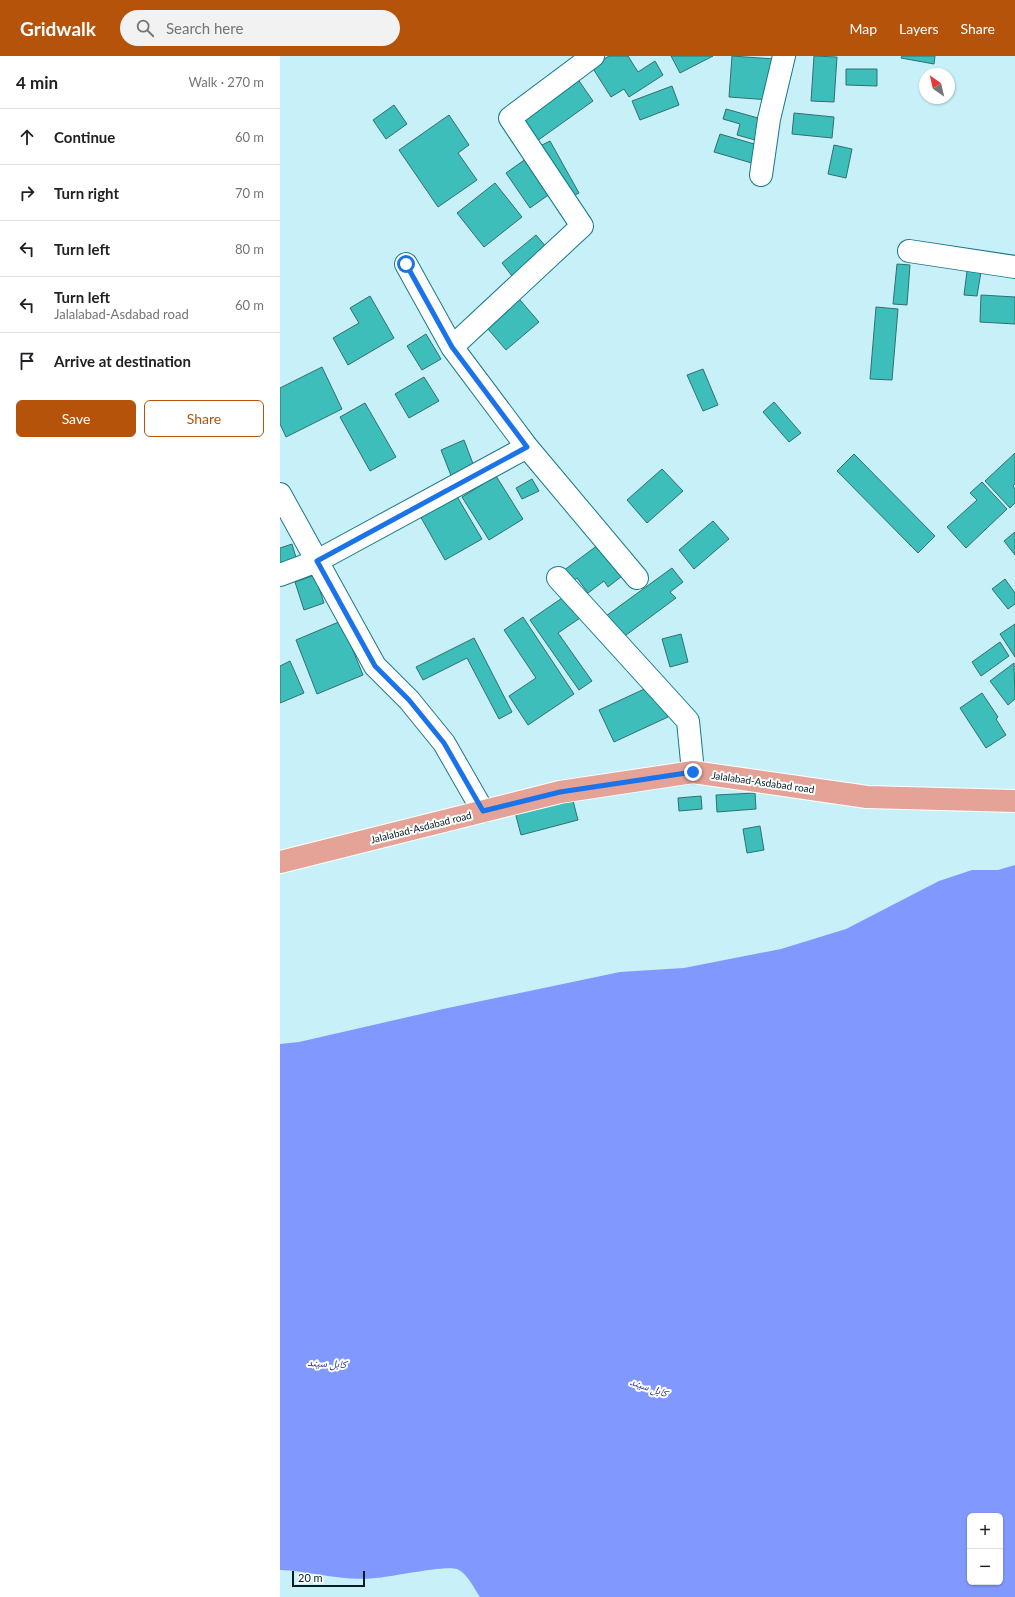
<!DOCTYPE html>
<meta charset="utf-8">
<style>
:root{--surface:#fff;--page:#f2f2f2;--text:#202124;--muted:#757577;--line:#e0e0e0;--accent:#b45309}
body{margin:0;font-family:Lato,"Noto Naskh Arabic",sans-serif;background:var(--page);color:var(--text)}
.controls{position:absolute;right:12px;bottom:12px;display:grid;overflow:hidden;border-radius:6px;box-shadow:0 1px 3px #0004}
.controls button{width:36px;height:36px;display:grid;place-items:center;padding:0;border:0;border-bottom:1px solid var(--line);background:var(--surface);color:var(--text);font:20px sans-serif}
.compass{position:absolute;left:639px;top:12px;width:36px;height:36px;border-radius:50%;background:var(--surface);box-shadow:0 1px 3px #0004;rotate:326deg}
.scale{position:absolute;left:12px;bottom:10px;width:73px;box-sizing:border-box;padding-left:4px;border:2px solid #051e23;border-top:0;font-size:11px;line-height:14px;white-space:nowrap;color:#051e23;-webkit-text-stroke:3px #fff;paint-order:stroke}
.stop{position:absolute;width:12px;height:12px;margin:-9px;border:3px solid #1a73e8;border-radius:50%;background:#fff}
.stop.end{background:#1a73e8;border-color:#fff;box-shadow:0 1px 4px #0008}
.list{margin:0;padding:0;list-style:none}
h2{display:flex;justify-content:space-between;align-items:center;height:52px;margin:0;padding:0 16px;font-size:17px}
h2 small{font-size:13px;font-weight:400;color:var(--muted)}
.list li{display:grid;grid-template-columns:26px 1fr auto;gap:12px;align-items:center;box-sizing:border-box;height:56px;padding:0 16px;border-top:1px solid var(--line)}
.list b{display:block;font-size:15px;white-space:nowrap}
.list p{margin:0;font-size:13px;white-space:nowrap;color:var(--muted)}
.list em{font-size:13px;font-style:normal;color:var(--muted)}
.actions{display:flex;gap:8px;padding:12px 16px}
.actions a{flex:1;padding:9px 0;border:1px solid var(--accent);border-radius:6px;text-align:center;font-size:14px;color:var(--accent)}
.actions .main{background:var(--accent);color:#fff}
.icon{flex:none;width:22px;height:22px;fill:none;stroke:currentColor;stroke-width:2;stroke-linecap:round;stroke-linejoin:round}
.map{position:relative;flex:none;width:735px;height:1541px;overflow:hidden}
header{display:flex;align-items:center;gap:24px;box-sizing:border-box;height:56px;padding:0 20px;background:var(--accent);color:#fff}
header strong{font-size:19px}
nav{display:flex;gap:22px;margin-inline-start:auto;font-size:14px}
.search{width:280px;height:36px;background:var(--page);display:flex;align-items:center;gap:10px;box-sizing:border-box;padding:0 14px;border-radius:22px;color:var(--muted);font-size:15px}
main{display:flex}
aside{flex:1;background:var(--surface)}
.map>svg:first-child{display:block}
.water{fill:#8198ff;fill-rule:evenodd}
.building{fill:#3ebebb;stroke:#30706e}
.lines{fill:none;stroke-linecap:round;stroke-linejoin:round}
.minor-casing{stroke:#17798a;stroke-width:24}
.major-casing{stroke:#fff;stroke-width:24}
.minor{stroke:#fff;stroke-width:22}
.major{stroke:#e5a397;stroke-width:22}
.route{stroke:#1a73e8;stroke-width:5}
.labels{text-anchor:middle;stroke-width:4;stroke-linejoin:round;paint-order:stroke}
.street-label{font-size:10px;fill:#051e23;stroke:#fff}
.water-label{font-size:11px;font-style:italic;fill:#292a9f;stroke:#fff}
</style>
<header>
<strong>Gridwalk</strong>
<div class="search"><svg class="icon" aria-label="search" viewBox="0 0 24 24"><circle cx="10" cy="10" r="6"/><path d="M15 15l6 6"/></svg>Search here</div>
<nav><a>Map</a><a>Layers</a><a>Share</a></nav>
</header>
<main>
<aside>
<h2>4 min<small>Walk · 270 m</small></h2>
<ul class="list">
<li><svg class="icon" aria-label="ahead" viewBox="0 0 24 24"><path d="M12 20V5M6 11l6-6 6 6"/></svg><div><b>Continue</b></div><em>60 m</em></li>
<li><svg class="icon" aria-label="right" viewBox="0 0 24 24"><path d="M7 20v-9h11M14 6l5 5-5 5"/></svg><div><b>Turn right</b></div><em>70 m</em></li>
<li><svg class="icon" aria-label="left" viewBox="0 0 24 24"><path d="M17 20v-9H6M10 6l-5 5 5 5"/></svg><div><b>Turn left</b></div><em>80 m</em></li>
<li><svg class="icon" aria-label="left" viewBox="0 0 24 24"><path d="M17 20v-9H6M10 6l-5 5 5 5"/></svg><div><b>Turn left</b><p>Jalalabad-Asdabad road</p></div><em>60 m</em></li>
<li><svg class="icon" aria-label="arrive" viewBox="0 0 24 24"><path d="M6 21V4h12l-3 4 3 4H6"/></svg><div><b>Arrive at destination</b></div></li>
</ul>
<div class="actions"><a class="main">Save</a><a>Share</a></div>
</aside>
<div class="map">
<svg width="735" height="1541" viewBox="0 0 735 1541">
<rect width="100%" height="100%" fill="#c8f0f9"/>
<path class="water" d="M735 809V1541H200C194 1532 187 1517 177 1513 164 1509 111 1521 95 1522 63 1526 31 1515 0 1514V988L19 986 163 953 340 916 404 912 501 893 566 873 659 825 692 814H718ZM690 1460H720V1526H690Z"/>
<path class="building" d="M329 0H348L358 16 375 5 383 19 349 41 344 33 331 41 312 11Z
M391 0H433L400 17Z
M452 0 494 3 490 44 449 41Z
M534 0 557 1 554 46 531 45Z
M622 0H655L654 8 621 2Z
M566 13H597V30L566 29Z
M297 22 313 45 257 85 241 62Z
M392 30 399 49 360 64 352 45Z
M114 49 127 68 106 83 93 64Z
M446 53 485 64 479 85 457 79 460 68 443 63Z
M514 57 554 61 552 82 512 78Z
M169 59 189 89 178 97 197 124 158 151 119 94Z
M440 78 481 90 475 108 434 96Z
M270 85 299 137 289 142 260 90Z
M554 89 572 93 566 122 548 118Z
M250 100 274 135 250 152 226 117Z
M215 127 242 161 204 191 177 157Z
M256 179 267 192 232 220 222 207Z
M617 208 630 209 627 249 613 248Z
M687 215 701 216 697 240 684 239Z
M234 237 259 266 226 294 202 266Z
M701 239 735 241V268L700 266Z
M90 240 114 282 68 309 53 282 79 267 70 252Z
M596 251 618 253 612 324 590 323Z
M146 278 161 303 142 314 127 290Z
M42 311 62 353 6 381 0 368V332Z
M423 313 438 349 423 355 407 319Z
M144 321 159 345 129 362 115 338Z
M494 346 521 377 509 386 483 356Z
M85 347 116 401 90 415 60 361Z
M184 384 195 413 172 422 161 394Z
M735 397V428L733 430 735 433V447L730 452 705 425Z
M574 398 655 480 638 497 557 415Z
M382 413 403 435 367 467 347 444Z
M216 420 243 463 209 484 182 441Z
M252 423 259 435 242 443 236 432Z
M702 426 727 453 686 492 667 471 697 444 690 437Z
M175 437 202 483 165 504 139 458Z
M433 465 449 483 414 513 399 494Z
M735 476V499L724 485Z
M12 488 18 508 0 513V492Z
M318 489 342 520 328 531 324 525 308 537 297 522 292 526 283 515Z
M392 512 403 526 390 536 396 542 342 582 326 560Z
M35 519 44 547 24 554 15 526Z
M725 523 735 537V548L728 553 712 533Z
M288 538 303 560 278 577 312 625 299 634 250 564Z
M243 561 294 638 248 669 229 640 256 622 224 574Z
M61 565 83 619 37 638 16 584Z
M735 568V601L720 578Z
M401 578 408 606 390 611 382 583Z
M194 582 232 656 219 663 187 602 143 624 136 611Z
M720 586 729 600 701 620 692 606Z
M10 605 24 637 0 647V610Z
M734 607 735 643 728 649 710 625Z
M373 629 388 661 334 686 319 654Z
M702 637 718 661 716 663 726 679 706 692 680 652Z
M475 737 476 753 437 756 436 739Z
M421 740 422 753 399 755 398 742Z
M292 741 298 764 241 779 235 756Z
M480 770 484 794 467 797 463 773Z"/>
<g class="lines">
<g class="minor-casing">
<path id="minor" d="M481 119 489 63 504 0
M629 195 735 211
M172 291 302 170 230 62 313 0
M247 391 357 522
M0 438 95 610 129 644 164 687 203 755
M0 519 37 505 247 391 172 291 126 208
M278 522 408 665 413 716"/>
</g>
<g class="major-casing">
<path id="major" d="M0 806 280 736 413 716 587 741 735 745"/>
</g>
<use href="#minor" class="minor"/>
<use href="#major" class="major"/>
</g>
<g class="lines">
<path class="route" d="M126 208 172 291 247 391 37 505 95 610 129 644 164 687 203 755 280 736 413 716"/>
</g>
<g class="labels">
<g class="street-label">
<text transform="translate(483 726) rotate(8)" y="4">Jalalabad-Asdabad road</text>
<text transform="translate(141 771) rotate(-14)" y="4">Jalalabad-Asdabad road</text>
</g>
<g class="water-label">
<text transform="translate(47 1307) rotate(3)" y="4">کابل سيند</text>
<text transform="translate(369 1331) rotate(19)" y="4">کابل سيند</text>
</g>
</g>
</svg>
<div class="controls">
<button>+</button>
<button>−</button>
</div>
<svg class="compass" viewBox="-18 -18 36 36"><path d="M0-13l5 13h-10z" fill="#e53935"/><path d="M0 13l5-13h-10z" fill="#757577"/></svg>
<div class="scale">20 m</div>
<div class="stop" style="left:126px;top:208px"></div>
<div class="stop end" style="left:413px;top:716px"></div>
</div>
</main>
